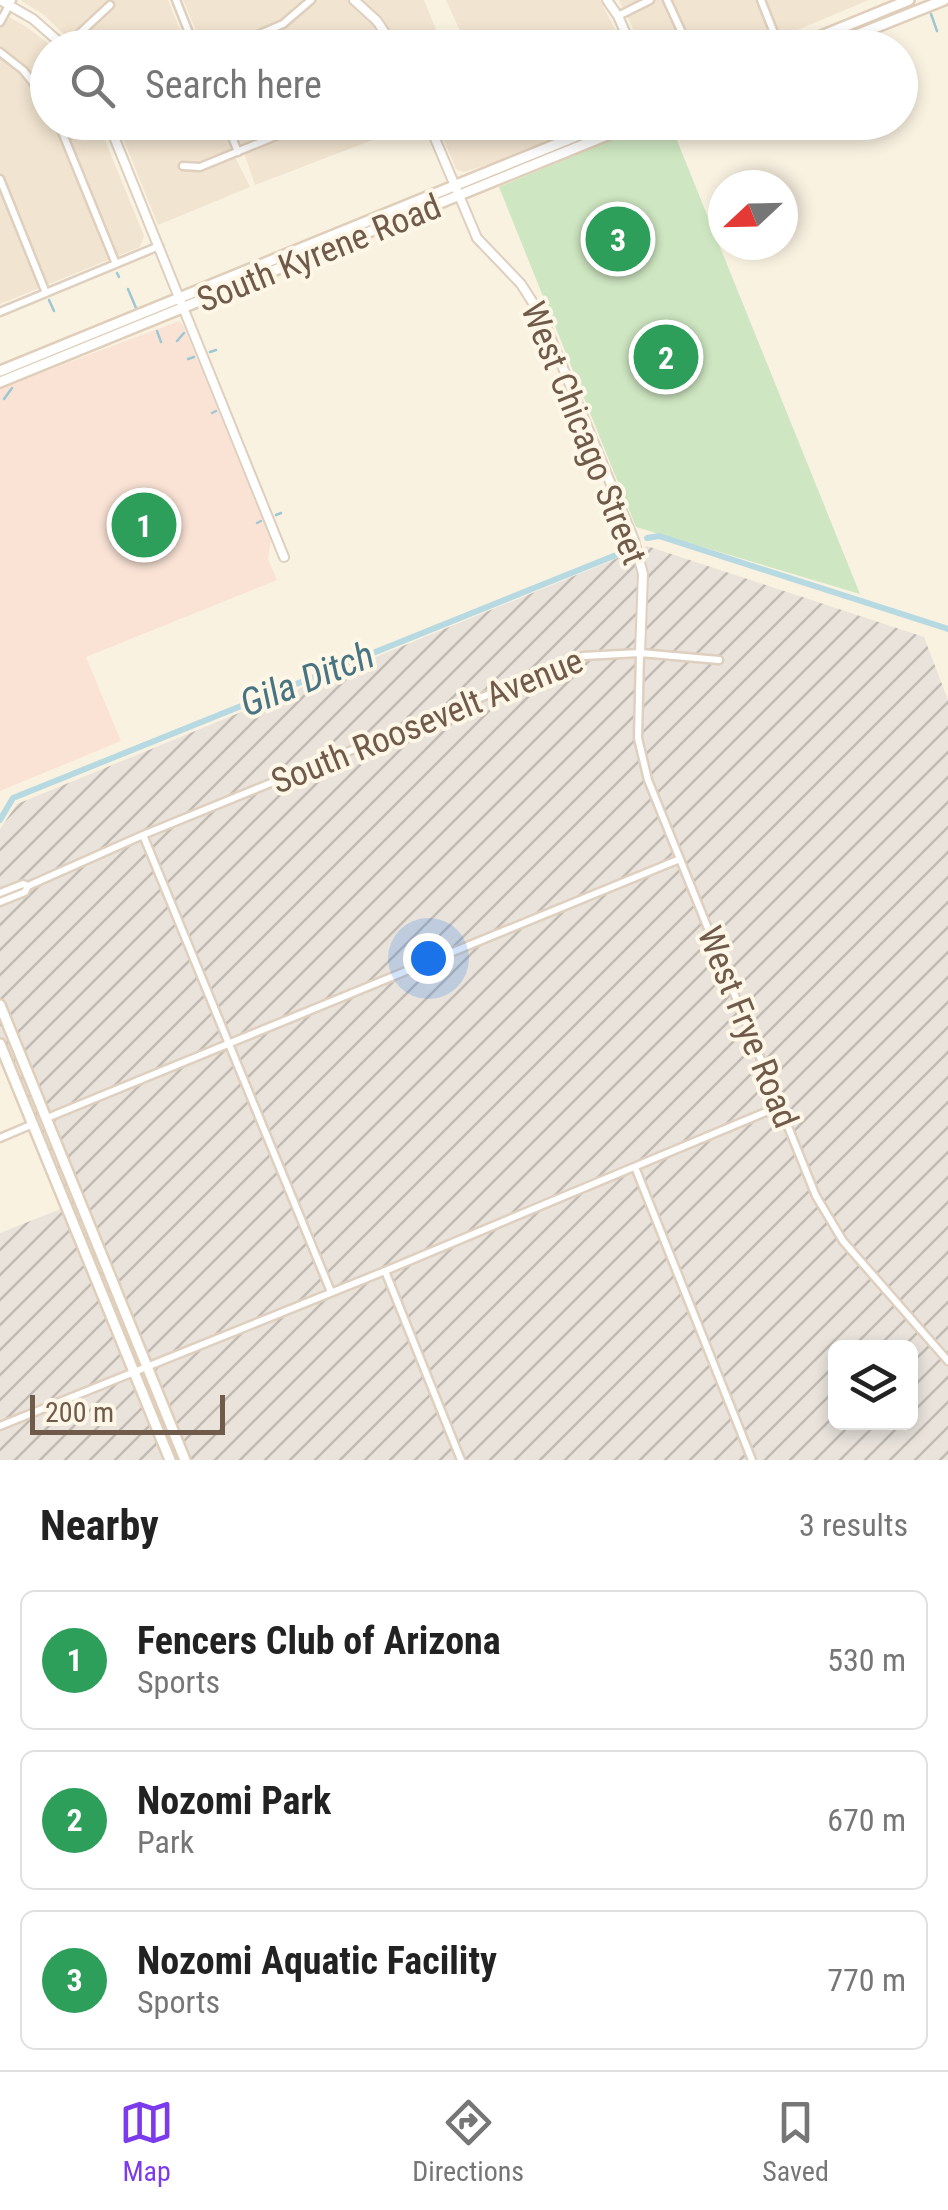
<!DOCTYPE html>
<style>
:root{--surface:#fff;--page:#f6f6f6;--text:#222;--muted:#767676;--line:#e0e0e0;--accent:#7c3aed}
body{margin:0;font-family:"Roboto Condensed",sans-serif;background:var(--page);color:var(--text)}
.controls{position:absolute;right:30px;bottom:30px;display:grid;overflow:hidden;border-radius:15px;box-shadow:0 5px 15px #0003}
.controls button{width:90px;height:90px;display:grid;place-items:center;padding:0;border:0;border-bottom:2px solid var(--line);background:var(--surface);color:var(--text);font:50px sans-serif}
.compass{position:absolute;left:708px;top:170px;width:90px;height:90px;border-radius:50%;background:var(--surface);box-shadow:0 5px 15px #0003;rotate:248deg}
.scale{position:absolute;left:30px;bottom:25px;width:195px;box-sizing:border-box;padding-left:10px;border:5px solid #705a4a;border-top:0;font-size:28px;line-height:35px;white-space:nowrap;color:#705a4a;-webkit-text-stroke:8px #fef6e7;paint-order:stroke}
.you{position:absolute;left:428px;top:958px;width:35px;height:35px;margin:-25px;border:8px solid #fff;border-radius:50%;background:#1a73e8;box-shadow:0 0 0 15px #1a73e833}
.badge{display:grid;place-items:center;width:65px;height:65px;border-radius:50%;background:var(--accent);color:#fff;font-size:32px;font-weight:700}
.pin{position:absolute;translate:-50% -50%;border:5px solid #fff;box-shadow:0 2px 10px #0006}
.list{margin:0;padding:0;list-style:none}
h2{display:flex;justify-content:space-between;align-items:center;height:130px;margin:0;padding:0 40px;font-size:42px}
h2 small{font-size:32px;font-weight:400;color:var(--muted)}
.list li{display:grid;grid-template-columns:65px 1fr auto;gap:30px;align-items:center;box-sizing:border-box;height:140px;margin:0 20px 20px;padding:0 20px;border:2px solid var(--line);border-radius:15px}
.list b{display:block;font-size:38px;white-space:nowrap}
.list p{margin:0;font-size:32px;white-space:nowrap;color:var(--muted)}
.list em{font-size:32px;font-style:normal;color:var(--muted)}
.icon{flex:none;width:55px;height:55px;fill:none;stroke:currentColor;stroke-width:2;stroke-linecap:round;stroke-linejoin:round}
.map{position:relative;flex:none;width:948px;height:1460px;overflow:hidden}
.search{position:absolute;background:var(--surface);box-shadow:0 5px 15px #0003;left:30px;right:30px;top:30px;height:110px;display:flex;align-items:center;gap:25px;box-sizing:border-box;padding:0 35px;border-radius:55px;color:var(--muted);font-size:38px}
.sheet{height:610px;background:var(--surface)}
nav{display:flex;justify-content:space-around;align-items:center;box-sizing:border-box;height:140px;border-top:2px solid var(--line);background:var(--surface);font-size:28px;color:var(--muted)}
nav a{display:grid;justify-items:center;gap:5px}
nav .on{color:var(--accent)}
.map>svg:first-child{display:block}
.residential{fill:#f1e4d0}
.commercial{fill:#fae3d5}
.industrial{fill:url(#industrial-furrows);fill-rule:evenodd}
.green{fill:#cee6c1}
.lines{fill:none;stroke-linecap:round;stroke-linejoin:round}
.stream{stroke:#9ec7d3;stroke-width:2.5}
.canal{stroke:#b7d9e2;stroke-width:6}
.minor-casing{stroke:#decfbe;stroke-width:11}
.tertiary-casing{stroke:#decfbe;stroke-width:12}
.secondary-casing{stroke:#dfceb9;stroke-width:14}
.minor{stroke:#fff;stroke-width:6}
.tertiary{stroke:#fff;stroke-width:8}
.secondary{stroke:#fff;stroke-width:9}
.labels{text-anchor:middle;stroke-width:8;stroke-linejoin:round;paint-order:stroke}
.street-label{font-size:35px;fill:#705a4a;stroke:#fef6e7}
.water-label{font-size:38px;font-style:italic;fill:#467482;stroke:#fef6e7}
</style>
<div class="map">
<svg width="948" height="1460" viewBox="0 0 948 1460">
<defs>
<pattern id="industrial-furrows" width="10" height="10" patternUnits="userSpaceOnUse" patternTransform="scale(2.5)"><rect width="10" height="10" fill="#e9e3dc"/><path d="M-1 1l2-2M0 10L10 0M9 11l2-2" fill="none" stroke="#c1bbb4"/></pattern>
</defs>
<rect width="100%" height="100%" fill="#faf2e1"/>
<path class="residential" d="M20 0H168L187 47H77L44 15Z
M183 0H424L441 42 460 31 446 0H600L624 47H203Z
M619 0H869L754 48 642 47Z
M0 12 28 28 53 47 48 48V122L98 123 144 236 140 247 0 304Z
M117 123H218L250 187 158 225Z
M234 123H417L255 185Z
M437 123H597L509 158 464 172 456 169Z"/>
<path class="commercial" d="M179 321 183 325 271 540 268 559 277 580 86 657 121 741 0 791V388Z"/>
<path class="industrial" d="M647 546 924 637 948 700V1460H0V1233L68 1206 0 1043V829L17 804ZM836 1348H910V1422H836Z"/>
<path class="green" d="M653 122 670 123 860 594 636 527 499 187Z"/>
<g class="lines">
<path class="stream" d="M931 14 937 31
M688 122 689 125
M117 273 119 277
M128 289 136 308
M49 300 54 311
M157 331 161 342
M177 341 184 333
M210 352 216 350
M188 359 194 357
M4 399 12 388
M212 413 216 411
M276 515 281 513
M257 523 261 521"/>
<path class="canal" d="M647 538 659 536 948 629
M0 820 13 798 626 551"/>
<g class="minor-casing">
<path id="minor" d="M176 0 195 48
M667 0 689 48
M761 0 780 48
M618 16 650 0
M0 22 12 0
M65 47 110 5
M227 48 283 24 311 0
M0 52 23 70 48 101
M58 122 116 264
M226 122 238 152
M183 166 200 167 310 122
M0 179 46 293
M0 312 159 246
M640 653 638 738 648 780 816 1196 843 1241 948 1361
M143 835 331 1292
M0 893 23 884 28 886 143 835 583 656 640 653 719 660
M0 902 25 892 28 886
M47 1118 680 859
M0 1138 33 1124
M635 1167 752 1460
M385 1271 461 1460
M0 1426 385 1271 780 1106"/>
</g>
<g class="tertiary-casing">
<path id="tertiary" d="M0 0 33 19 66 48
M354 0 377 21 395 48
M607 0 618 16 632 48
M108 122 284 557
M428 122 477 238 521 284 542 317 634 540 643 574 640 653"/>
</g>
<g class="secondary-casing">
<path id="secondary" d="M792 48 909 0
M824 48 944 0
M0 371 611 122
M0 382 639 122
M0 1005 185 1460
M0 1044 170 1460"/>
</g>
<use href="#minor" class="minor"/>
<use href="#tertiary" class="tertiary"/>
<use href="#secondary" class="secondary"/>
</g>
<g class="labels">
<g class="street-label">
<text transform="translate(319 253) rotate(-22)" y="12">South Kyrene Road</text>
<text transform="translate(584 433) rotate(68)" y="12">West Chicago Street</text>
<text transform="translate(427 721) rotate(-22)" y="12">South Roosevelt Avenue</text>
<text transform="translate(748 1027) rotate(68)" y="12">West Frye Road</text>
</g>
<g class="water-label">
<text transform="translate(307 679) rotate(-22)" y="13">Gila Ditch</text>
</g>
</g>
</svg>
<div class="controls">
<button><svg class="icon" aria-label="layers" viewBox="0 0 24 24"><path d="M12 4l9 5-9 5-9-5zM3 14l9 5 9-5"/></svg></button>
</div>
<svg class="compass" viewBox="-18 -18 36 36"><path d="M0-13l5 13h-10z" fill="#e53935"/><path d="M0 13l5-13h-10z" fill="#767676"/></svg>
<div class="scale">200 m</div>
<div class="you"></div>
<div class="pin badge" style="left:144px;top:525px;background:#2e9e5b">1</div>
<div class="pin badge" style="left:666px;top:357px;background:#2e9e5b">2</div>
<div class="pin badge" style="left:618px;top:239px;background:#2e9e5b">3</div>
<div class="search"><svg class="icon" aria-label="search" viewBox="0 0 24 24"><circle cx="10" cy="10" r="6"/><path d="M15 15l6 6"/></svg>Search here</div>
</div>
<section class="sheet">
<h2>Nearby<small>3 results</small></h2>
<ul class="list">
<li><span class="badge" style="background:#2e9e5b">1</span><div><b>Fencers Club of Arizona</b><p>Sports</p></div><em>530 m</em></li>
<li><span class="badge" style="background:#2e9e5b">2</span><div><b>Nozomi Park</b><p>Park</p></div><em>670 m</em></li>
<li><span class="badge" style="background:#2e9e5b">3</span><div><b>Nozomi Aquatic Facility</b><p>Sports</p></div><em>770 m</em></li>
</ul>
</section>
<nav>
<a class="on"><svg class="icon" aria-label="map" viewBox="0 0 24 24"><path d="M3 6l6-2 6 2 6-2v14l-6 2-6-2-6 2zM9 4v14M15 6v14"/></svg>Map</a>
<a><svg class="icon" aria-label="directions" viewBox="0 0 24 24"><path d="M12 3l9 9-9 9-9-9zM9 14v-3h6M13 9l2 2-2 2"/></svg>Directions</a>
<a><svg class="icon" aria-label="saved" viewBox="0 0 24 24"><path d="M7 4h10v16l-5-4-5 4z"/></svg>Saved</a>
</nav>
